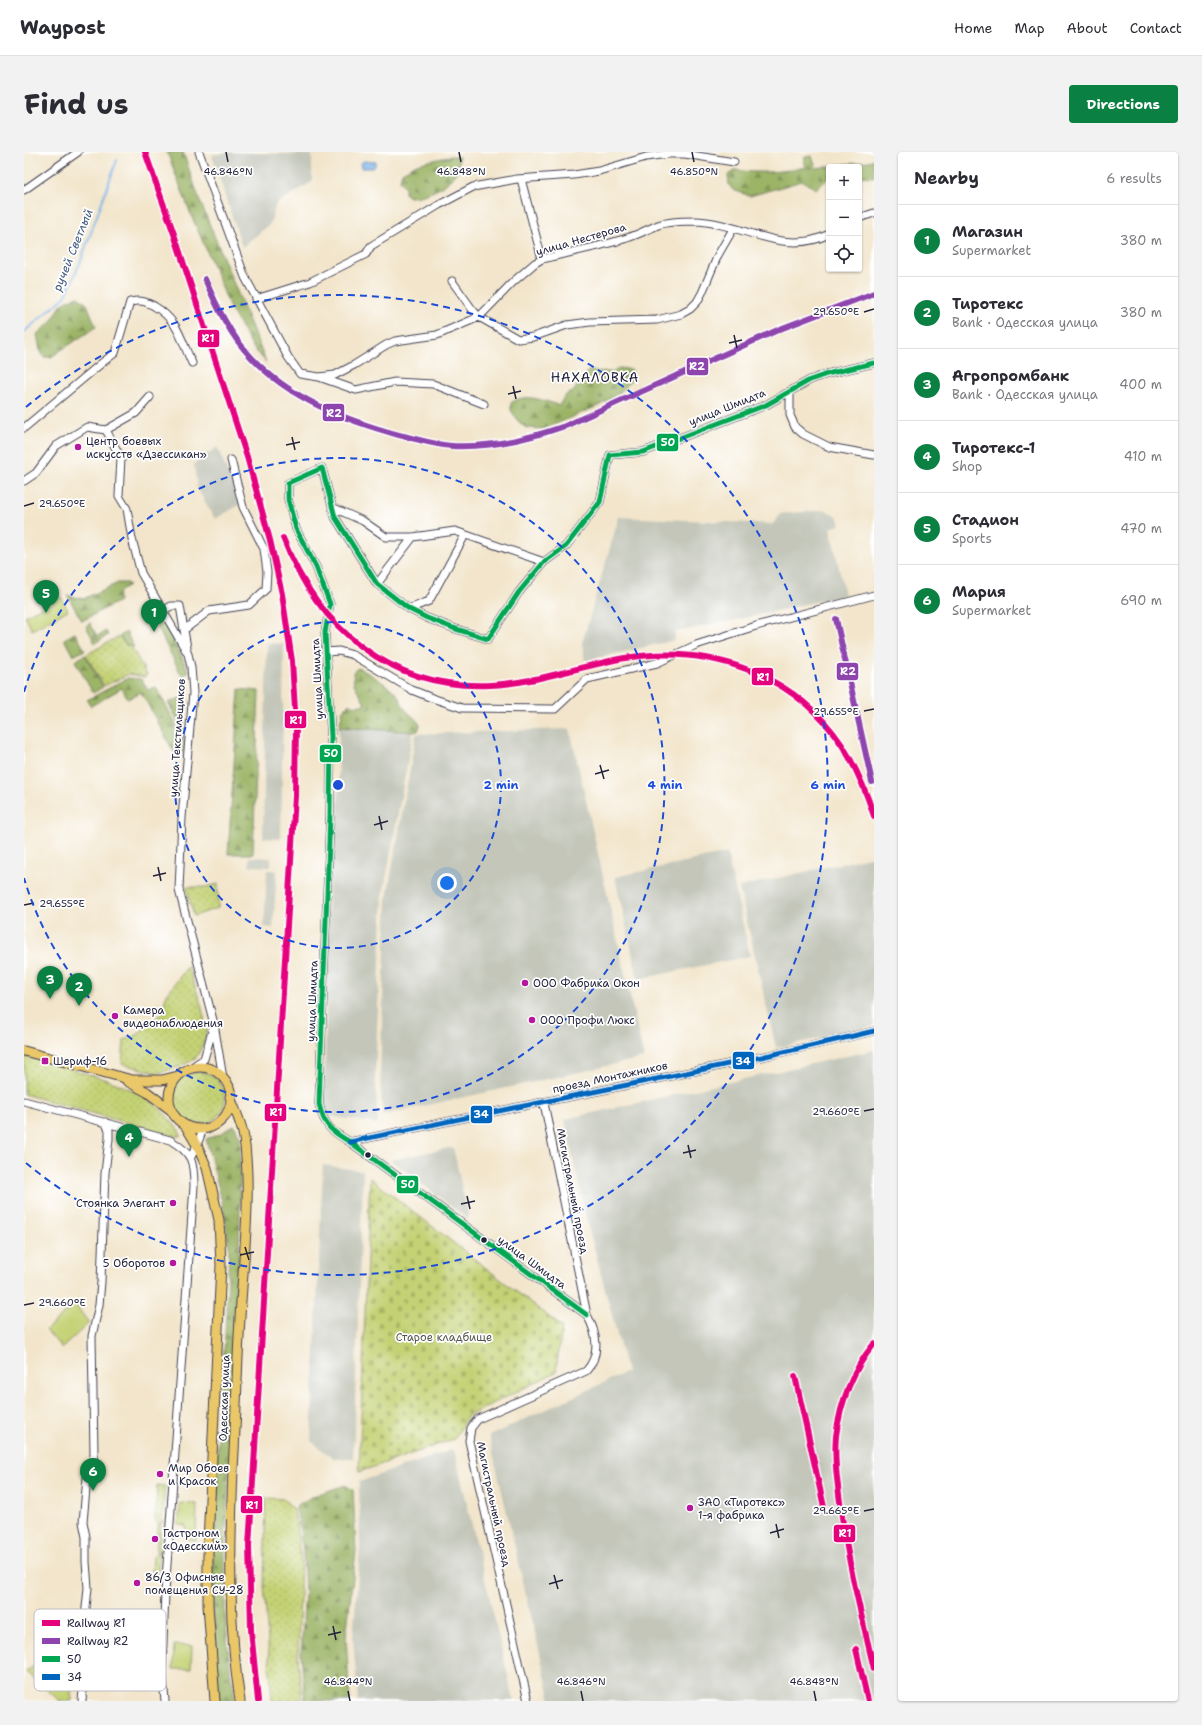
<!DOCTYPE html>
<meta charset="utf-8">
<style>
:root{--surface:#fff;--page:#f2f2f3;--text:#2b2b33;--muted:#7c7c81;--line:#e1e1e2;--accent:#0b8043}
body{margin:0;font-family:"Shantell Sans",sans-serif;background:var(--page);color:var(--text)}
.controls{position:absolute;right:12px;top:12px;display:grid;overflow:hidden;border-radius:4px;box-shadow:0 1px 3px #0004}
.controls button{width:36px;height:36px;display:grid;place-items:center;padding:0;border:0;border-bottom:1px solid var(--line);background:var(--surface);color:var(--text);font:20px sans-serif}
.you{position:absolute;left:423px;top:731px;width:14px;height:14px;margin:-10px;border:3px solid #fff;border-radius:50%;background:#1a73e8;box-shadow:0 0 0 6px #1a73e833}
.badge{display:grid;place-items:center;width:26px;height:26px;border-radius:50%;background:var(--accent);color:#fff;font-size:13px;font-weight:700}
.pin{position:absolute;translate:-50% -33px;filter:drop-shadow(0 1px 2px #0008)}
.pin::after{content:'';position:absolute;top:21px;width:14px;height:12px;background:inherit;clip-path:polygon(0 0,100% 0,50% 100%)}
.list{margin:0;padding:0;list-style:none}
h2{display:flex;justify-content:space-between;align-items:center;height:52px;margin:0;padding:0 16px;font-size:17px}
h2 small{font-size:13px;font-weight:400;color:var(--muted)}
.list li{display:grid;grid-template-columns:26px 1fr auto;gap:12px;align-items:center;box-sizing:border-box;height:72px;padding:0 16px;border-top:1px solid var(--line)}
.list b{display:block;font-size:15px;white-space:nowrap}
.list p{margin:0;font-size:13px;white-space:nowrap;color:var(--muted)}
.list em{font-size:13px;font-style:normal;color:var(--muted)}
.icon{flex:none;width:22px;height:22px;fill:none;stroke:currentColor;stroke-width:2;stroke-linecap:round;stroke-linejoin:round}
.map{position:relative;flex:none;width:850px;height:1549px;overflow:hidden;border-radius:4px}
header{display:flex;align-items:center;gap:24px;box-sizing:border-box;height:56px;padding:0 20px;background:var(--surface);border-bottom:1px solid var(--line)}
header strong{font-size:19px}
nav{display:flex;gap:22px;margin-inline-start:auto;font-size:14px}
.intro{display:flex;align-items:center;justify-content:space-between;box-sizing:border-box;height:96px;padding:0 24px}
h1{margin:0;font-size:28px}
.button{padding:10px 18px;border-radius:4px;background:var(--accent);color:#fff;font-size:14px;font-weight:700}
main{display:flex;gap:24px;padding:0 24px}
aside{flex:1;background:var(--surface);border-radius:4px;box-shadow:0 1px 3px #0004}
.map>svg:first-child{display:block}
.industrial{fill:#c3c6b9}
.grass{fill:url(#grass-dots);stroke:#737a58}
.forest{fill:url(#forest-firs);stroke:#5e6b50}
.cemetery{fill:url(#cemetery-stones);stroke:#737a58}
.green{fill:#c4d274;stroke:#737a58}
.water{fill:#74b1e7;stroke:#4b6a91}
.lines{fill:none;stroke-linecap:round;stroke-linejoin:round}
.stream{stroke:#74b1e7;stroke-width:2}
.minor-casing{stroke:#413f51;stroke-width:9}
.major-casing{stroke:#413f51;stroke-width:11}
.minor{stroke:#fff;stroke-width:7}
.major{stroke:#eac769;stroke-width:9}
.bus-1-casing{stroke:#fff;stroke-width:8}
.bus-2-casing{stroke:#fff;stroke-width:8}
.bus-1{stroke:#00a651;stroke-width:5}
.bus-2{stroke:#0065bd;stroke-width:5}
.rail-1-casing{stroke:#fff;stroke-width:9}
.rail-2-casing{stroke:#fff;stroke-width:9}
.rail-1{stroke:#e5007d;stroke-width:6}
.rail-2{stroke:#8e44ad;stroke-width:6}
.ticks{fill:none;stroke:#22223b;stroke-width:1.5}
.ring{fill:none;stroke:#1d4ed8;stroke-width:2;stroke-dasharray:7 5}
.poi-dot{fill:#b5179e;stroke:#fff;stroke-width:1.5}
.bus-dot{fill:#22223b;stroke:#fff;stroke-width:1.5}
.labels{text-anchor:middle;stroke-width:3.5;stroke-linejoin:round;paint-order:stroke}
.street-label{font-size:11px;fill:#22223b;stroke:#fff}
.poi-label{font-size:11px;fill:#22223b;stroke:#fff;text-anchor:start}
.park-label{font-size:11px;fill:#53574c;stroke:#fff}
.water-label{font-size:12px;font-style:italic;fill:#435b80;stroke:#fff}
.quarter-label{font-size:13px;letter-spacing:1px;fill:#22223b;stroke:#fff}
.key{fill:#fff;stroke:#bdbdc4;stroke-width:1}
.key-label{font-size:11px;fill:#22223b}
.ticks-label{font-size:10px;text-anchor:middle;fill:#22223b;stroke:#fff;stroke-width:3.5;stroke-linejoin:round;paint-order:stroke}
.centre{fill:#1d4ed8;stroke:#fff;stroke-width:2}
.ring-label{font-size:12px;text-anchor:middle;font-weight:bold;fill:#1d4ed8;stroke:#fff;stroke-width:3.5;stroke-linejoin:round;paint-order:stroke}
.line-badge{stroke:#fff;stroke-width:1.5}
.badge-label{font-size:11px;text-anchor:middle;font-weight:bold;fill:#fff}
</style>
<header>
<strong>Waypost</strong>
<nav><a>Home</a><a>Map</a><a>About</a><a>Contact</a></nav>
</header>
<div class="intro"><h1>Find us</h1><a class="button">Directions</a></div>
<main>
<div class="map">
<svg width="850" height="1549" viewBox="0 0 850 1549">
<defs>
<pattern id="grass-dots" width="8" height="8" patternUnits="userSpaceOnUse"><rect width="8" height="8" fill="#c4d274"/><path d="M2 2h.1M6 6h.1" fill="none" stroke="#a8b465" stroke-width="1.8" stroke-linecap="round"/></pattern>
<pattern id="forest-firs" width="22" height="20" patternUnits="userSpaceOnUse"><rect width="22" height="20" fill="#9bb466"/><path d="M5 1l3.5 6h-7zM16 11l3.5 6h-7z" fill="#7e9255"/></pattern>
<pattern id="cemetery-stones" width="16" height="16" patternUnits="userSpaceOnUse"><rect width="16" height="16" fill="#c4d274"/><path d="M2 7V4a2 2 0 0 1 4 0v3zM10 15v-3a2 2 0 0 1 4 0v3z" fill="#a8b465"/></pattern>
</defs>
<rect width="100%" height="100%" fill="#fff"/>
<filter id="ink" filterUnits="userSpaceOnUse"><feTurbulence type="fractalNoise" baseFrequency=".025" numOctaves="2"/><feDisplacementMap in="SourceGraphic" scale="8" xChannelSelector="R" yChannelSelector="G"/><feConvolveMatrix kernelMatrix="1 2 1 2 8 2 1 2 1" color-interpolation-filters="sRGB"/></filter>
<filter id="wash" filterUnits="userSpaceOnUse"><feTurbulence type="fractalNoise" baseFrequency=".012" numOctaves="4" result="noise"/><feDisplacementMap in="SourceGraphic" scale="16" xChannelSelector="R" yChannelSelector="G"/><feGaussianBlur stdDeviation="0.9" result="paint"/><feColorMatrix in="noise" values="0 0 0 0 0 0 0 0 0 0 0 0 0 0 0 0 0 1.4 0 .05"/><feComposite in="paint" operator="in"/></filter>
<g filter="url(#wash)">
<rect width="100%" height="100%" fill="#f2e5cb"/>
<path class="industrial" d="M204 0 288 3V30L252 52 246 72 218 95 188 3Z
M193 295 217 352 191 367 173 336 170 312Z
M802 358 814 366 816 373 806 376 821 443 726 465 651 480V488L561 509 558 491 595 365 749 372 756 362Z
M243 491 260 492 257 687 239 686Z
M315 575 389 580 359 743 351 923 354 972 300 963 306 675 314 669Z
M546 577 620 906 358 963 356 924 363 745 392 582Z
M703 701 726 804 614 827 591 725Z
M850 704V874L752 896 715 735Z
M225 705 247 706V715L225 714Z
M243 718 253 719 249 776 240 775Z
M850 898V1549H527L465 1284 603 1220 561 1062 541 967Z
M429 995 445 1068 367 1008Z
M299 1013 339 1019 329 1306 310 1307 287 1289Z
M430 1297 490 1549H334L329 1487 336 1396 335 1330Z"/>
<path class="grass" d="M95 484 101 492 108 496 123 523 120 525 105 522 80 534 62 503Z
M194 732V756L170 764 162 735H182Z
M164 814 177 852 183 879 179 893 171 907 155 915 134 921 98 912 100 888 113 883 139 860 142 844Z
M0 905C20 908 38 914 57 920 91 930 126 940 149 971 152 975 157 979 156 984H149L0 942Z
M149 946a26 26 0 1 1 52 0a26 26 0 1 1-52 0Z
M133 1333 141 1334 138 1372H134L131 1368Z
M242 1346 259 1347 270 1357 277 1409 274 1505 278 1549H248L240 1433Z
M134 1373H137L135 1400H132Z
M132 1401H135L134 1424 128 1422 129 1404Z"/>
<path class="forest" d="M143 0H159L176 49 242 210 230 197 206 156 192 120 168 65Z
M427 4 435 5C435 9 435 14 434 17 426 34 403 45 385 45L381 42V35L376 28 378 20 393 12Z
M788 4 792 16 845 9 850 7V25L835 24V15H805V26L792 37 778 29 726 44 709 38 705 33 704 23 711 18C737 22 757 20 783 15L780 11 781 5Z
M53 144 63 152 72 175 27 205H20L16 198 13 182 27 170 38 152Z
M596 216 608 218 609 226 598 239 576 253 520 277 502 276 493 268 487 258V251C501 240 519 249 535 253L542 243 549 240 564 219 587 220Z
M94 431H103L105 433C98 437 93 441 95 449L58 469 43 443 59 447Z
M132 453 165 520 158 524 124 457Z
M66 471 73 484 82 479 84 483 71 491 62 474Z
M102 480 110 495H109L101 492 96 484Z
M51 481 61 498 49 504 40 487Z
M61 503 79 535 69 541 51 509Z
M334 516C341 518 366 535 371 540 376 545 377 552 381 557 386 563 392 566 396 573L394 579 389 580 315 575 319 558 325 552 333 554 341 552 330 532 329 520Z
M104 526 117 527 124 538 132 535 165 597 152 604 117 540 104 547 98 536 67 554 63 548Z
M215 537 235 539 229 702H204Z
M161 544 160 580 144 551Z
M210 973 216 985V1057L213 1175 201 1390V1463L206 1517 211 1549H194C178 1397 201 1246 205 1095L199 1053 182 987 196 982Z
M321 1333 329 1338 332 1399 322 1485 326 1549H281L277 1501 281 1441 279 1398 272 1354 289 1344Z"/>
<path class="cemetery" d="M346 1026 538 1175 532 1220 444 1264 430 1287 335 1320Z"/>
<path class="green" d="M37 445 44 458 8 478 1 464Z
M51 1152 65 1171 38 1196 22 1178Z
M156 1351 173 1352 172 1388 161 1387 162 1374 154 1373Z
M42 1488 48 1549H36L2 1520Z
M150 1493 168 1494 167 1517H149Z"/>
<path class="water" d="M340 9 352 10 351 14 349 16H338L337 11Z"/>
<g class="lines">
<path class="stream" d="M0 180 41 145 56 111 93 8"/>
</g>
</g>
<g filter="url(#ink)">
<g class="lines">
<g class="minor-casing">
<path id="minor" d="M175 0 221 125 264 205 276 222 295 225 332 238 371 230 409 232 460 252
M497 27 518 107
M0 38 54 0
M835 66 850 61
M428 129 448 157 455 165 494 187 509 185 543 173 566 170 633 168 657 162 666 157 673 150 678 141 694 103 709 77
M232 147 286 130 342 102 347 94 415 53 449 35 493 27 550 23 575 19 622 5 644 2H661L710 10
M295 225 311 223 330 213 362 193 371 189 413 183 455 165 489 130 511 111 518 107C546 100 576 95 603 86 614 83 624 77 634 73 645 69 661 69 673 69 718 71 760 105 805 82
M766 239V263L771 275 779 282 805 295 850 303
M0 276 79 210 91 201 106 150C117 148 121 149 130 154 155 169 156 186 168 211
M82 278 112 261 126 245
M0 329 12 321 32 294 63 275 82 278 97 306 95 344 103 357 108 387 117 421 164 502 167 515 169 541 158 666 155 738 190 872 199 926
M310 356 339 369 362 385H389L431 379 520 410
M353 432 389 385
M385 457 405 449 441 383
M139 459 147 454H156L163 496
M160 478 185 459 225 453 242 437 243 420 240 397 219 355 207 308
M302 500 315 499 329 503 388 538 408 546 438 556 531 557 563 527 633 511 672 493 732 474 850 443
M165 917 180 907 189 876
M0 949 146 988C168 1001 170 1009 170 1034L141 1441 138 1516 141 1549
M326 990C501 952 677 921 850 879
M167 1005 173 993 179 977
M563 1163 326 990C307 979 300 974 295 952L306 663 307 584 301 481 306 452 292 415 272 377 264 347V331L298 316 311 365 353 432 385 457 403 466 429 476 464 487 495 440 520 410 542 394 576 350 586 303 619 300 742 253 786 228 803 222 850 211
M58 1549 59 1538 55 1524 64 1436 62 1410V1385L59 1370 63 1326 69 1313 70 1301 68 1184 75 1153 77 1130 81 1021 85 987V978L81 970
M504 1549 445 1289 447 1276 454 1267 562 1219C577 1203 573 1181 563 1163L520 951"/>
</g>
<g class="major-casing">
<path id="major" d="M0 899 108 928H138L154 924
M145 946a31 31 0 1 1 62 0a31 31 0 1 1-62 0Z
M103 929 123 940 147 958
M206 945C211 958 218 972 220 986 228 1042 219 1109 216 1166 213 1216 212 1267 209 1318 206 1395 204 1472 216 1549
M161 973 173 993 183 1016 195 1068 197 1113 184 1390V1453L191 1549"/>
</g>
<use href="#minor" class="minor"/>
<use href="#major" class="major"/>
<g class="bus-1-casing">
<path id="bus-1" d="M563 1163 326 990C307 979 300 974 295 952L306 663 307 584 301 481 306 452 292 415 272 377 264 347V331L298 316 311 365 353 432 385 457 403 466 429 476 464 487 495 440 520 410 542 394 576 350 586 303 619 300 742 253 786 228 803 222 850 211"/>
</g>
<g class="bus-2-casing">
<path id="bus-2" d="M326 990C501 952 677 921 850 879"/>
</g>
<use href="#bus-1" class="bus-1"/>
<use href="#bus-2" class="bus-2"/>
<g class="rail-1-casing">
<path id="rail-1" d="M121 0 150 82 223 305 246 388 258 442 268 509 272 574 271 644 225 1394 227 1478 234 1549
M259 386C294 476 366 538 467 533 512 531 556 514 601 506 684 492 770 521 818 593 832 615 842 639 850 664
M850 1192C829 1217 816 1251 812 1284 810 1306 813 1328 816 1350 823 1407 837 1462 850 1517
M771 1224 800 1355
M832 1497 844 1549"/>
</g>
<g class="rail-2-casing">
<path id="rail-2" d="M181 127C193 155 206 183 227 205 266 247 321 268 375 283 393 287 410 293 428 294 467 296 504 287 541 274L756 177 850 141
M812 467 848 630"/>
</g>
<use href="#rail-1" class="rail-1"/>
<use href="#rail-2" class="rail-2"/>
</g>
</g>
<path class="ticks" d="M202 0 204 10M435 0 437 10M668 0 670 10M840 160 850 157M710 183 713 196M705 191 718 188M489 234 492 247M484 242 497 239M268 285 271 298M262 293 276 290M0 354 10 351M840 559 850 557M576 613 580 627M571 622 585 618M355 664 358 678M350 673 364 669M134 715 137 729M129 724 142 721M0 753 10 751M840 959 850 957M664 993 667 1006M659 1001 672 998M443 1044 446 1057M437 1052 451 1049M221 1095 225 1108M216 1103 230 1100M0 1153 10 1151M840 1359 850 1357M752 1372 755 1386M746 1381 760 1377M530 1423 534 1437M525 1432 539 1428M309 1474 312 1488M304 1483 317 1480M324 1539 326 1549M557 1539 559 1549M790 1539 792 1549"/>
<g class="ring">
<circle cx="314" cy="633" r="163"/>
<path d="M0 540A327 327 0 1 1 0 726"/>
<path d="M2 255A490 490 0 1 1 2 1011"/>
</g>
<g class="poi-dot">
<circle cx="54" cy="295" r="4"/>
<circle cx="501" cy="831" r="4"/>
<circle cx="91" cy="864" r="4"/>
<circle cx="508" cy="868" r="4"/>
<rect x="17" y="905" width="8" height="8" rx="2"/>
<circle cx="149" cy="1051" r="4"/>
<circle cx="149" cy="1111" r="4"/>
<circle cx="136" cy="1322" r="4"/>
<circle cx="666" cy="1356" r="4"/>
<circle cx="131" cy="1387" r="4"/>
<circle cx="113" cy="1431" r="4"/>
</g>
<g class="bus-dot">
<circle cx="344" cy="1003" r="3.5"/>
<circle cx="460" cy="1088" r="3.5"/>
</g>
<g class="labels">
<g class="street-label">
<text transform="translate(557 87) rotate(-16)" y="4">улица Нестерова</text>
<text transform="translate(703 255) rotate(-22)" y="4">улица Шмидта</text>
<text transform="translate(293 527) rotate(-93)" y="4">улица Шмидта</text>
<text transform="translate(153 586) rotate(-86)" y="4">улица Текстильщиков</text>
<text transform="translate(288 849) rotate(-88)" y="4">улица Шмидта</text>
<text transform="translate(586 925) rotate(-12)" y="4">проезд Монтажников</text>
<text transform="translate(549 1039) rotate(79)" y="4">Магистральный проезд</text>
<text transform="translate(508 1110) rotate(36)" y="4">улица Шмидта</text>
<text transform="translate(200 1246) rotate(-88)" y="4">Одесская улица</text>
<text transform="translate(470 1352) rotate(78)" y="4">Магистральный проезд</text>
</g>
<g class="poi-label">
<text x="62" y="293">Центр боевых<tspan x="62" dy="13">искусств «Дзессикан»</tspan></text>
<text x="509" y="835">ООО Фабрика Окон</text>
<text x="99" y="862">Камера<tspan x="99" dy="13">видеонаблюдения</tspan></text>
<text x="516" y="872">ООО Профи Люкс</text>
<text x="29" y="913">Шериф-16</text>
<text x="141" y="1055" text-anchor="end">Стоянка Элегант</text>
<text x="141" y="1115" text-anchor="end">5 Оборотов</text>
<text x="144" y="1320">Мир Обоев<tspan x="144" dy="13">и Красок</tspan></text>
<text x="674" y="1354">ЗАО «Тиротекс»<tspan x="674" dy="13">1-я фабрика</tspan></text>
<text x="139" y="1385">Гастроном<tspan x="139" dy="13">«Одесский»</tspan></text>
<text x="121" y="1429">86/3 Офисные<tspan x="121" dy="13">помещения СУ-28</tspan></text>
</g>
<g class="park-label">
<text x="420" y="1189">Старое кладбище</text>
</g>
<g class="water-label">
<text transform="translate(49 98) rotate(-68)" y="4">ручей Светлый</text>
</g>
<g class="quarter-label">
<text x="571" y="230">НАХАЛОВКА</text>
</g>
</g>
<rect x="10" y="1457" width="132" height="82" rx="6" class="key"/>
<rect x="18" y="1468" width="18" height="6" fill="#e5007d"/>
<rect x="18" y="1486" width="18" height="6" fill="#8e44ad"/>
<rect x="18" y="1504" width="18" height="6" fill="#00a651"/>
<rect x="18" y="1522" width="18" height="6" fill="#0065bd"/>
<g class="key-label">
<text x="43" y="1475">Railway R1</text>
<text x="43" y="1493">Railway R2</text>
<text x="43" y="1511">50</text>
<text x="43" y="1529">34</text>
</g>
<g class="ticks-label">
<text x="204" y="23">46.846°N</text>
<text x="437" y="23">46.848°N</text>
<text x="670" y="23">46.850°N</text>
<text x="812" y="163">29.650°E</text>
<text x="38" y="355">29.650°E</text>
<text x="812" y="563">29.655°E</text>
<text x="38" y="755">29.655°E</text>
<text x="812" y="963">29.660°E</text>
<text x="38" y="1154">29.660°E</text>
<text x="812" y="1362">29.665°E</text>
<text x="324" y="1533">46.844°N</text>
<text x="557" y="1533">46.846°N</text>
<text x="790" y="1533">46.848°N</text>
</g>
<circle cx="314" cy="633" r="6" class="centre"/>
<g class="ring-label">
<text x="477" y="637">2 min</text>
<text x="641" y="637">4 min</text>
<text x="804" y="637">6 min</text>
</g>
<g class="line-badge">
<rect x="173" y="177" width="23" height="19" rx="4" fill="#e5007d"/>
<rect x="662" y="205" width="23" height="19" rx="4" fill="#8e44ad"/>
<rect x="298" y="251" width="23" height="19" rx="4" fill="#8e44ad"/>
<rect x="632" y="281" width="23" height="19" rx="4" fill="#00a651"/>
<rect x="812" y="510" width="23" height="19" rx="4" fill="#8e44ad"/>
<rect x="727" y="515" width="23" height="19" rx="4" fill="#e5007d"/>
<rect x="260" y="558" width="23" height="19" rx="4" fill="#e5007d"/>
<rect x="295" y="592" width="23" height="19" rx="4" fill="#00a651"/>
<rect x="708" y="899" width="23" height="19" rx="4" fill="#0065bd"/>
<rect x="240" y="951" width="23" height="19" rx="4" fill="#e5007d"/>
<rect x="446" y="953" width="23" height="19" rx="4" fill="#0065bd"/>
<rect x="372" y="1023" width="23" height="19" rx="4" fill="#00a651"/>
<rect x="216" y="1343" width="23" height="19" rx="4" fill="#e5007d"/>
<rect x="809" y="1372" width="23" height="19" rx="4" fill="#e5007d"/>
</g>
<g class="badge-label">
<text x="184" y="190">R1</text>
<text x="673" y="218">R2</text>
<text x="310" y="265">R2</text>
<text x="644" y="294">50</text>
<text x="824" y="523">R2</text>
<text x="739" y="529">R1</text>
<text x="272" y="572">R1</text>
<text x="307" y="605">50</text>
<text x="719" y="913">34</text>
<text x="252" y="964">R1</text>
<text x="457" y="966">34</text>
<text x="384" y="1036">50</text>
<text x="228" y="1357">R1</text>
<text x="821" y="1385">R1</text>
</g>
</svg>
<div class="controls">
<button>+</button>
<button>−</button>
<button><svg class="icon" aria-label="locate" viewBox="0 0 24 24"><circle cx="12" cy="12" r="6"/><path d="M12 2v4M12 18v4M2 12h4M18 12h4"/></svg></button>
</div>
<div class="you"></div>
<div class="pin badge" style="left:130px;top:480px">1</div>
<div class="pin badge" style="left:55px;top:854px">2</div>
<div class="pin badge" style="left:26px;top:847px">3</div>
<div class="pin badge" style="left:105px;top:1005px">4</div>
<div class="pin badge" style="left:22px;top:461px">5</div>
<div class="pin badge" style="left:69px;top:1339px">6</div>
</div>
<aside>
<h2>Nearby<small>6 results</small></h2>
<ul class="list">
<li><span class="badge">1</span><div><b>Магазин</b><p>Supermarket</p></div><em>380 m</em></li>
<li><span class="badge">2</span><div><b>Тиротекс</b><p>Bank · Одесская улица</p></div><em>380 m</em></li>
<li><span class="badge">3</span><div><b>Агропромбанк</b><p>Bank · Одесская улица</p></div><em>400 m</em></li>
<li><span class="badge">4</span><div><b>Тиротекс-1</b><p>Shop</p></div><em>410 m</em></li>
<li><span class="badge">5</span><div><b>Стадион</b><p>Sports</p></div><em>470 m</em></li>
<li><span class="badge">6</span><div><b>Мария</b><p>Supermarket</p></div><em>690 m</em></li>
</ul>
</aside>
</main>
